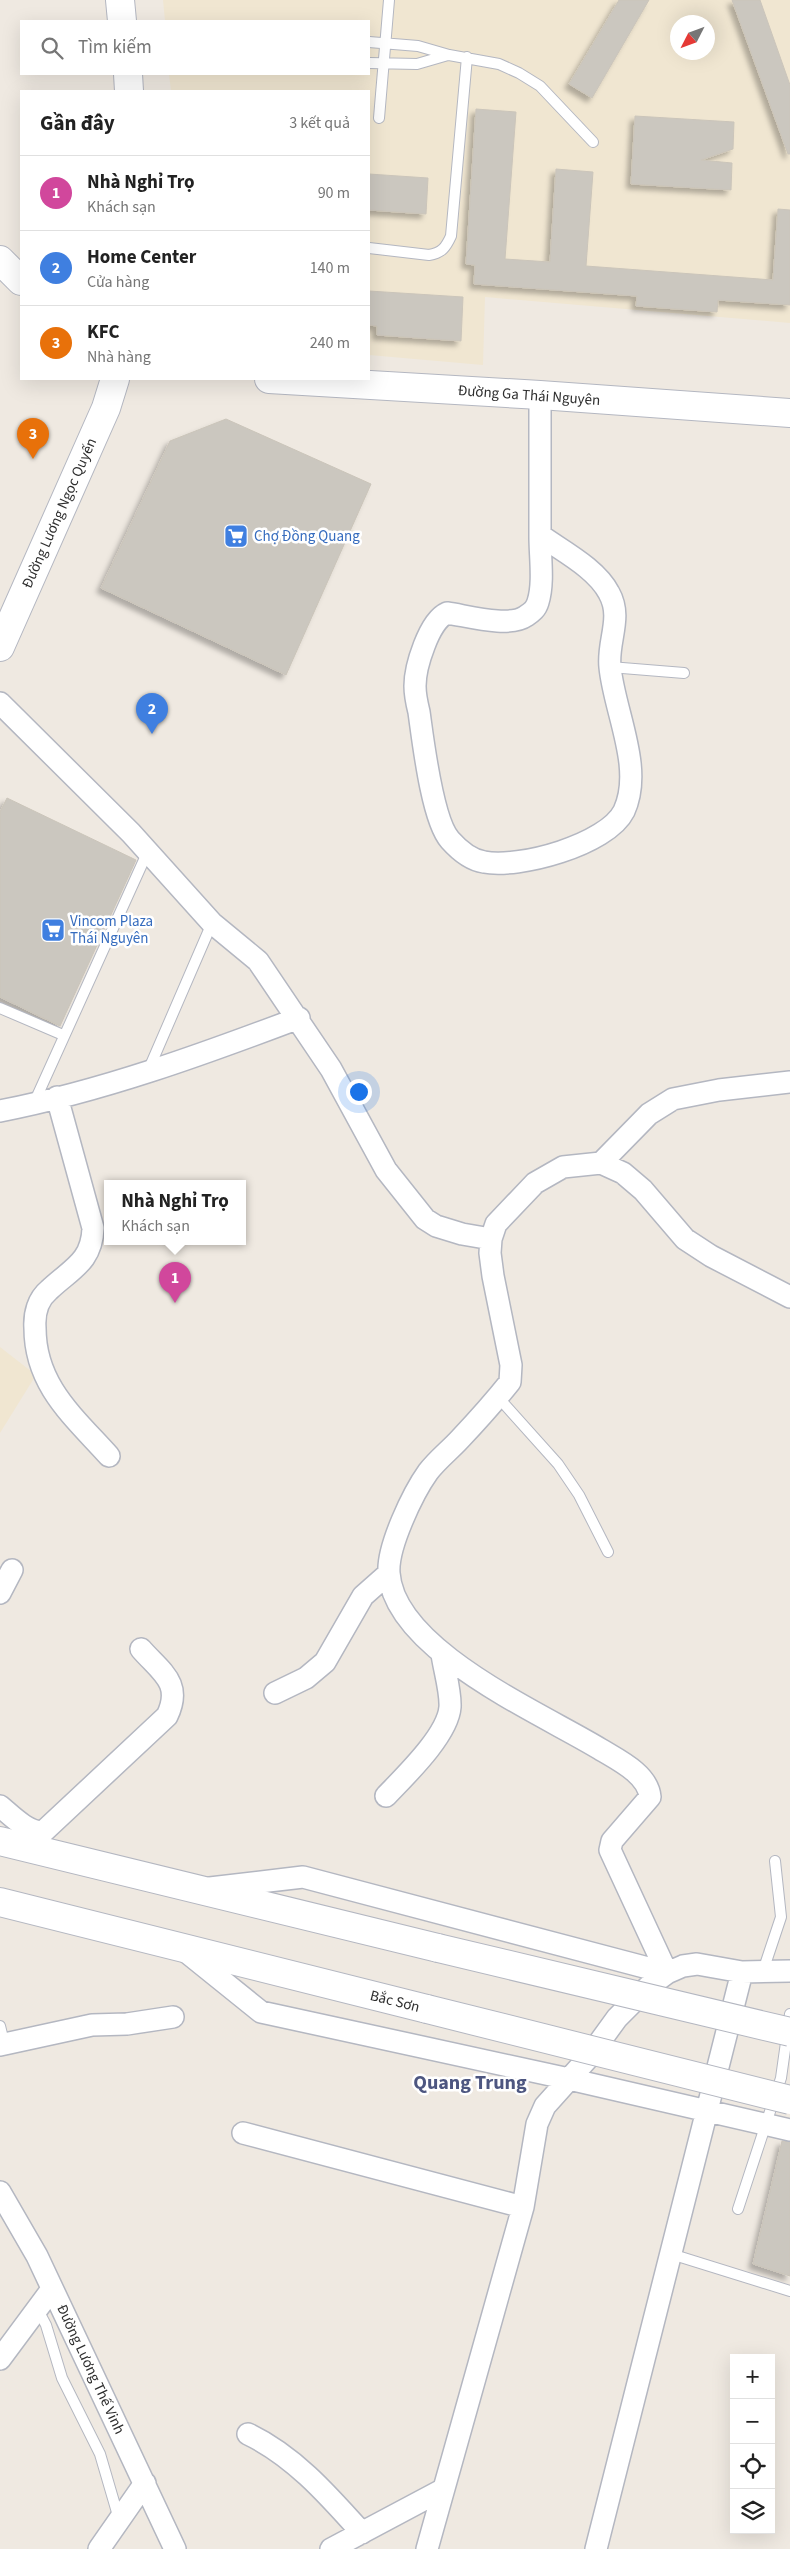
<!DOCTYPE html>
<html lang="vi">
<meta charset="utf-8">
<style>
:root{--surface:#fff;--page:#f6f6f6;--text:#222;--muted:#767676;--line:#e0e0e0;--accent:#d93025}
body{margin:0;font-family:"Source Sans 3",sans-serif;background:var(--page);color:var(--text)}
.controls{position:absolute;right:15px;bottom:15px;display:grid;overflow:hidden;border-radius:0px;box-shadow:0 5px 20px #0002}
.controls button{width:45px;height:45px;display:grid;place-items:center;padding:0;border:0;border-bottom:1px solid var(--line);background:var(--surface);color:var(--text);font:25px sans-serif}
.compass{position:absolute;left:670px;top:15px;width:45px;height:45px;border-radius:50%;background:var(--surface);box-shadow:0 5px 20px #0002;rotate:228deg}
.you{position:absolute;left:358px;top:1091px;width:18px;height:18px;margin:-12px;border:4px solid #fff;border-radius:50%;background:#1a73e8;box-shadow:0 0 0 8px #1a73e833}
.badge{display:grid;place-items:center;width:32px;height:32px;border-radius:50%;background:var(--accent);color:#fff;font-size:16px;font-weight:700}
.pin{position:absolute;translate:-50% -41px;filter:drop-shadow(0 1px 2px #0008)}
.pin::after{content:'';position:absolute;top:26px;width:18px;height:15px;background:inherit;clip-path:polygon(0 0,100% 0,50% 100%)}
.popup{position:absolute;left:104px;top:1180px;width:142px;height:65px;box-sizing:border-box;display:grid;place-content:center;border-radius:0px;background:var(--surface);filter:drop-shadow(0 1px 4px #0005);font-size:16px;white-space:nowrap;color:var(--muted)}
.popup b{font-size:19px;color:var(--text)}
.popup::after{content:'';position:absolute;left:50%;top:100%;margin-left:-10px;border:10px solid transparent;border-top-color:var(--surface)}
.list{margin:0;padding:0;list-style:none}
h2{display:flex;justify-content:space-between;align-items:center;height:65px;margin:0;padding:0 20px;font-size:21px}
h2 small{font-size:16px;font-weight:400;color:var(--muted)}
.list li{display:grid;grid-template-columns:32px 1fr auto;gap:15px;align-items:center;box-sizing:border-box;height:75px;padding:0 20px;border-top:1px solid var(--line)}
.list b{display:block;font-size:19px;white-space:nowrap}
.list p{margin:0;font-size:16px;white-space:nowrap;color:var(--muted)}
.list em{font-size:16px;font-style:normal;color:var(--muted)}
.icon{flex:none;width:28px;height:28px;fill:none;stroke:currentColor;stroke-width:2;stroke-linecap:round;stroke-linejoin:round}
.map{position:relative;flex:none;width:790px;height:2549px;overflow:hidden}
.search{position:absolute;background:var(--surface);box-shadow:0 5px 20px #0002;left:20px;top:20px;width:350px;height:55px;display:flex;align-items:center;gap:12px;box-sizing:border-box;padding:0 18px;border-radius:0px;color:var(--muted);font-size:19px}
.panel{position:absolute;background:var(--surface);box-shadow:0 5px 20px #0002;left:20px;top:90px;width:350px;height:290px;border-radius:0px}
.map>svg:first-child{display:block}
.education{fill:#f0e6d1;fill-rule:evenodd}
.building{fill:#cbc7bf;stroke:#cbc5ba;filter:url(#shadow)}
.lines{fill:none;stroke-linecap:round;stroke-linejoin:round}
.lane-casing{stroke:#b4b7c1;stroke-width:12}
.street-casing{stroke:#b4b7c1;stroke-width:24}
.secondary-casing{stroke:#b4b7c1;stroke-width:30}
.lane{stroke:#fff;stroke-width:10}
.street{stroke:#fff;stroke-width:21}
.secondary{stroke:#fff;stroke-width:28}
.secondary-bridge-casing{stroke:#b4b7c1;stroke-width:30;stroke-linecap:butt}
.secondary-bridge{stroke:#fff;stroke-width:28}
.labels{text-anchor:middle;stroke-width:5;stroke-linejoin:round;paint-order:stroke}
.street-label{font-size:15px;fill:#2e2e2e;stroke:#fff}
.shop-label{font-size:15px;fill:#366cbe;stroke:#fff;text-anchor:start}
.district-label{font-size:20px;font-weight:bold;fill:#4d5680;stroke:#fff}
</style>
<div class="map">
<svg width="790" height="2549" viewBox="0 0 790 2549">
<defs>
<filter id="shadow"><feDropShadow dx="-4.5" dy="4.5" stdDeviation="2.5" flood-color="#0004"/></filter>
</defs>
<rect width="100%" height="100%" fill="#efe9e1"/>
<path class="education" d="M163 0H790V323L485 297 483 365 369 355V91H171L169 74H369V21H165ZM678 22H708V52H678Z
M0 1347 36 1375 0 1433Z"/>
<path class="building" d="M619 0H649L592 98 569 84Z
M732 0H760L790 85V154H788Z
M476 109 516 112 505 259 550 262 556 169 593 172 586 266 773 280 778 209 790 210V305L718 300 717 312 636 306 637 296 474 284 475 265 466 264Z
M635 116 734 122 733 149 701 160 732 163 731 190 631 184Z
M369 174 428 178 426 214 369 210Z
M369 291 463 297 461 341 377 335V326L369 325Z
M226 419 371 484 286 675 101 588 170 441Z
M7 798 136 860 60 1026 0 997V812Z
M782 2141 790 2142V2276L753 2264Z"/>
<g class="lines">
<g class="lane-casing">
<path id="lane" d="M369 42 418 46 449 55 499 64 519 73 540 86 593 142
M369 63 417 64 448 55
M379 118 389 0
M369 248 429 255C442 253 446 247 451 236L467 57
M610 667 684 673
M0 1008 63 1035
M148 1071 212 923
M34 1103 148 851
M498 1397 558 1464 579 1495 608 1552
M763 1971 781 1917 775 1861
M0 2026 4 2042
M738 2209 781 2078 790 2014
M671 2254 790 2291
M38 2310 46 2325 62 2378 100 2454 119 2519"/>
</g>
<g class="street-casing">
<path id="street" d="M540 535C562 551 596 568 609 593 623 618 607 641 610 667 614 711 644 768 624 811 607 845 518 869 484 862 471 860 458 849 450 840 432 820 423 740 419 712 417 704 415 695 415 686 415 667 429 621 447 613 468 616 509 628 526 616 532 612 536 609 538 602 544 583 540 557 540 537 540 490 540 442 540 395
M0 703 131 833 212 923 258 961 331 1069 386 1170 425 1219 436 1226 462 1234 491 1239
M57 1097 93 1228C92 1262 71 1269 49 1290 38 1299 34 1314 35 1328 35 1385 73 1416 109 1456
M0 1111C102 1091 201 1055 299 1018
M601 1163 649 1114 673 1099 719 1090 790 1082
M0 1593 12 1570
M275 1693 306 1678 325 1662 363 1596 389 1573
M386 1796C405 1776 448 1735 450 1707 451 1692 444 1669 442 1654
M0 1806C12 1816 27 1832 43 1832L167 1716C183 1683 161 1672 141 1649
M210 1888 303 1877 667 1973
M184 1950 261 2012 569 2079 790 2130
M667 1973 610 1850 612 1841 650 1797C648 1774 618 1760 600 1749 541 1713 394 1650 389 1573 387 1547 413 1493 428 1472 437 1460 450 1450 460 1439 477 1421 494 1402 510 1382L511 1365 493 1276 490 1253 491 1239 496 1224 535 1183 563 1167 601 1163 623 1173 643 1190 685 1239 711 1256 790 1297
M0 2045 92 2025 127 2024 173 2017
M243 2133 523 2207
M0 2192 37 2256 175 2549
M0 2359 52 2289
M248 2434C294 2456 328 2495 362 2533
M99 2549 145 2483
M331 2549 442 2490
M427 2549 523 2207 537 2124 545 2106 588 2058 617 2018 648 1987 667 1973 683 1966 697 1964 742 1972 790 1971
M596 2549 742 1972"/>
</g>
<g class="secondary-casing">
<path id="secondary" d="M120 0 122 21
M128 74 129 91
M0 260 21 281
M269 379 540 395 790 413
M0 647 106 408 115 379
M0 1841 438 1948
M0 1902 427 2009"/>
</g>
<use href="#lane" class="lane"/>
<use href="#street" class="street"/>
<use href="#secondary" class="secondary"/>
<g class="secondary-bridge-casing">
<path id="secondary-bridge" d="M438 1948 790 2032
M427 2009 790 2100"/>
</g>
<use href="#secondary-bridge" class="secondary-bridge"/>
</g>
<defs>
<g id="supermarket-square" transform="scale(1.25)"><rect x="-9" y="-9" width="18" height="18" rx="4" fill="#3f7fe0" stroke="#fff"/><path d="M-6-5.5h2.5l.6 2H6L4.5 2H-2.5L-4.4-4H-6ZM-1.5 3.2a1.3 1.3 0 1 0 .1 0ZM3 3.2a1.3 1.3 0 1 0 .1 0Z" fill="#fff"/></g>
</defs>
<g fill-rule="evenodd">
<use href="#supermarket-square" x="236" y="536"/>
<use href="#supermarket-square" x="53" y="930"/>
</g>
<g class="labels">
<g class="street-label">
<text transform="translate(529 395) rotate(4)" y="5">Đường Ga Thái Nguyên</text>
<text transform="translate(59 513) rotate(-66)" y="5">Đường Lương Ngọc Quyến</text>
<text transform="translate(395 2001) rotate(14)" y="5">Bắc Sơn</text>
<text transform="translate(91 2369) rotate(65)" y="5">Đường Lương Thế Vinh</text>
</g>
<g class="shop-label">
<text x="254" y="541">Chợ Đồng Quang</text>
<text x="70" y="926">Vincom Plaza<tspan x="70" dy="17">Thái Nguyên</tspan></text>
</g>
<g class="district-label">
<text x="470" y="2089">Quang Trung</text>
</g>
</g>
</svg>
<div class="controls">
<button>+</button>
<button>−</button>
<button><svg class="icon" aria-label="locate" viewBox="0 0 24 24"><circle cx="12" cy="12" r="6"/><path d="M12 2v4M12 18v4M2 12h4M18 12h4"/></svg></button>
<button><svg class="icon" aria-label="layers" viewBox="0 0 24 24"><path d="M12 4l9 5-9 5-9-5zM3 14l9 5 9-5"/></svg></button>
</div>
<svg class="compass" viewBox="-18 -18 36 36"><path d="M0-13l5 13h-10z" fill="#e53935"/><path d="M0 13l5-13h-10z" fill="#767676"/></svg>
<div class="you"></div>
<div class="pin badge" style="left:175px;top:1303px;background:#d1479c">1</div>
<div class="popup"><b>Nhà Nghỉ Trọ</b>Khách sạn</div>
<div class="pin badge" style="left:152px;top:734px;background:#3f7fe0">2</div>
<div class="pin badge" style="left:33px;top:459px;background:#e8710a">3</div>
<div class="search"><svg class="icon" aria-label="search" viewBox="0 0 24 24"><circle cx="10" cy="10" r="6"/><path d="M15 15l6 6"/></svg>Tìm kiếm</div>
<section class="panel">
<h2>Gần đây<small>3 kết quả</small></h2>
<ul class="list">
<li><span class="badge" style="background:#d1479c">1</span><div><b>Nhà Nghỉ Trọ</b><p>Khách sạn</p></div><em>90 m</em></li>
<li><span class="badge" style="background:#3f7fe0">2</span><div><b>Home Center</b><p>Cửa hàng</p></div><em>140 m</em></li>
<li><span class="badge" style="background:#e8710a">3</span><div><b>KFC</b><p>Nhà hàng</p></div><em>240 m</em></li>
</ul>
</section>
</div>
